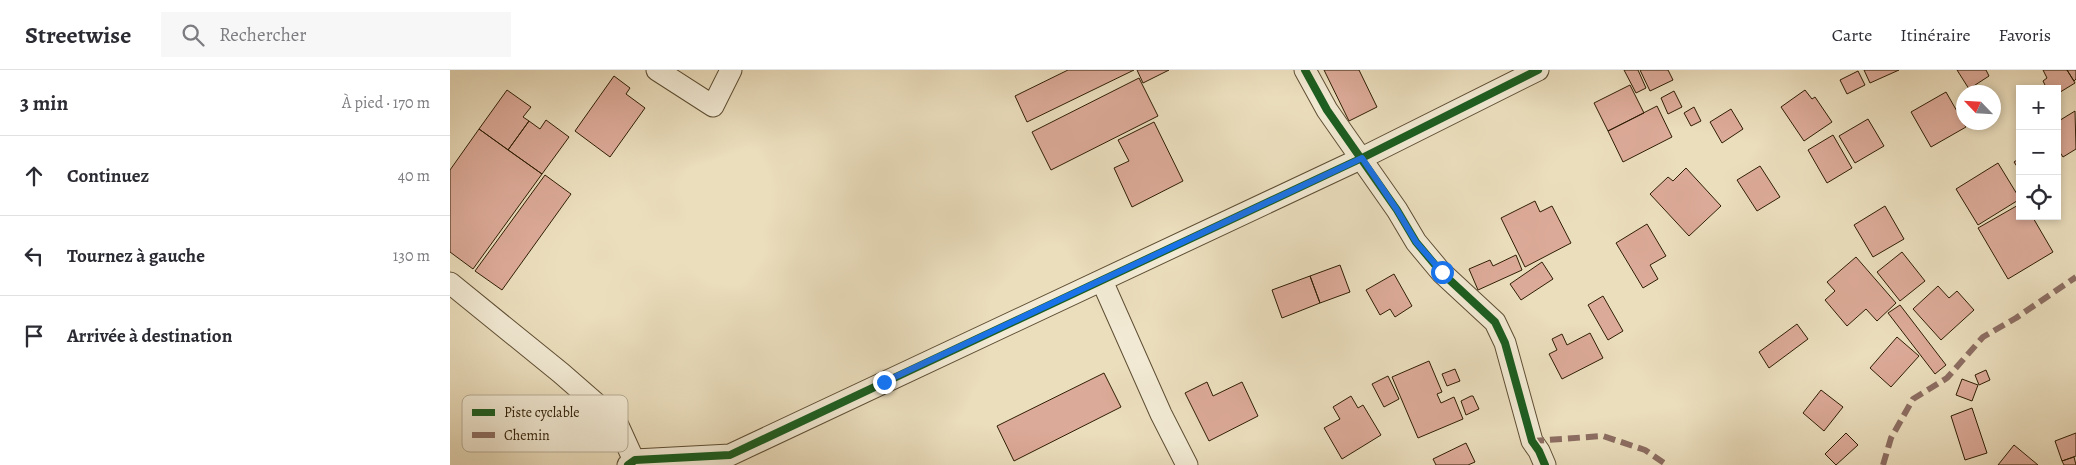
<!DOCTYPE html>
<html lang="fr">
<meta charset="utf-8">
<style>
:root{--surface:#fff;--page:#f7f7f7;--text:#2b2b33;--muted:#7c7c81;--line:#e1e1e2}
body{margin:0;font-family:Alegreya,serif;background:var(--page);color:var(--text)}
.controls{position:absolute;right:15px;top:15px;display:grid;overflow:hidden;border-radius:0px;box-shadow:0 2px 8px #0003}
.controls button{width:45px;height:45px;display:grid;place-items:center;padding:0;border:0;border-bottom:1px solid var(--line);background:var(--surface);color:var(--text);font:25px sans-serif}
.compass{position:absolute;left:1506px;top:15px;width:45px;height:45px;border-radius:50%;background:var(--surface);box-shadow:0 2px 8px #0003;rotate:295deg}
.stop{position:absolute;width:15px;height:15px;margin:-11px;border:4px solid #1a73e8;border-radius:50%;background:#fff}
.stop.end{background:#1a73e8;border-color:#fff;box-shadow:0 1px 5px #0008}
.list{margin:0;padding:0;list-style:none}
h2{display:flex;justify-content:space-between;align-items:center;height:65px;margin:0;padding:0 20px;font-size:21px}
h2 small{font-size:16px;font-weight:400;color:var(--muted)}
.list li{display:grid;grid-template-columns:32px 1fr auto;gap:15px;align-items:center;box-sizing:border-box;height:80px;padding:0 20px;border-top:1px solid var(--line)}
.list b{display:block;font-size:19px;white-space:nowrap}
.list em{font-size:16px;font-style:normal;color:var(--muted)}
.icon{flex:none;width:28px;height:28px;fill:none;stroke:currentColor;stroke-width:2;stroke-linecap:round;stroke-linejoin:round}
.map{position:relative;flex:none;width:1626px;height:395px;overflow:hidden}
header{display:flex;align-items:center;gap:30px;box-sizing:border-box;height:70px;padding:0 25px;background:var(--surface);border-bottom:1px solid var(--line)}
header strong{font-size:24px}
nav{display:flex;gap:28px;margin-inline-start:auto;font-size:18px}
.search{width:350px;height:45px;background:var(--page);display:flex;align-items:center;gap:12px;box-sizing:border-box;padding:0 18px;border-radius:0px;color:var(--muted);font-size:19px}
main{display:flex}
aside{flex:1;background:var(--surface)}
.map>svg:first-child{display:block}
.building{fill:#dcaa98;stroke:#2f1e05}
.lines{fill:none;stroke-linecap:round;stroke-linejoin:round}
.minor-casing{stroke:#5e4e33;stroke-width:23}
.minor{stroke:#f2ead4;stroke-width:21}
.quiet{stroke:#8d6e63;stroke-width:6;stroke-dasharray:12 6;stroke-linecap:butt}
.cycleway-casing{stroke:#f2ead4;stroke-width:11}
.cycleway{stroke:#1b5e20;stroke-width:8}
.route{stroke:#1a73e8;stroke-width:6}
.key{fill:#f2ead4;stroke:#b8ad96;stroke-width:1}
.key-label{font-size:14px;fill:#2f1e05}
</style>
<header>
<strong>Streetwise</strong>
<div class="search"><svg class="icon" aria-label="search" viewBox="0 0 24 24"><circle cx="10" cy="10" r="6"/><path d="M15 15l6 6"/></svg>Rechercher</div>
<nav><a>Carte</a><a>Itinéraire</a><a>Favoris</a></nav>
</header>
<main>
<aside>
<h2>3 min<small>À pied · 170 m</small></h2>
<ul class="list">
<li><svg class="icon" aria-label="ahead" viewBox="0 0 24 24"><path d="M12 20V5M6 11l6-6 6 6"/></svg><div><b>Continuez</b></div><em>40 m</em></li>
<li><svg class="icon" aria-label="left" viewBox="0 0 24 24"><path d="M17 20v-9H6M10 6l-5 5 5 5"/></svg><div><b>Tournez à gauche</b></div><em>130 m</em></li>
<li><svg class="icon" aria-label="arrive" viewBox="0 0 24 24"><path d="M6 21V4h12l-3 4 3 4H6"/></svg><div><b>Arrivée à destination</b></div></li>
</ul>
</aside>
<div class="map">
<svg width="1626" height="395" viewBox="0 0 1626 395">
<rect width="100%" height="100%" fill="#ebdebd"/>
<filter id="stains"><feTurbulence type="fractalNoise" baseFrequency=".004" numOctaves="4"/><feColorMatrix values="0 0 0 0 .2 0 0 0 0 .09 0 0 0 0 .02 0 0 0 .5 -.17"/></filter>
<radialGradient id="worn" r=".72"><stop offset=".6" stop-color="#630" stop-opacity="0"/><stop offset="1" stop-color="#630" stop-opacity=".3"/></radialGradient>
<path class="building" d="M618 0H684L577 52 565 26Z
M687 0H719L693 13Z
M874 0H909L927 37 899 51Z
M1174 0H1188L1196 18 1186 23Z
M1190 0H1218L1223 10 1200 21Z
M1414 0H1449L1420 13Z
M1507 0H1536L1539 6 1519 19Z
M1593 0H1617L1625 13 1607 24V19H1597L1593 11 1597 8Z
M1617 0H1626V9L1624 11Z
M1408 1 1415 15 1397 24 1390 10Z
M164 6 180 18 176 24 195 38 160 87 125 61Z
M689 8 708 46 601 100 582 62Z
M1180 15 1194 43 1158 61 1144 33Z
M57 20 81 37 73 47 79 51 58 80 29 59Z
M1355 20 1362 29 1365 27 1382 52 1354 71 1331 37Z
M1224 21 1232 37 1218 44 1211 28Z
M1496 22 1516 57 1481 77 1461 42Z
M1207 36 1222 67 1173 92 1158 61Z
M1244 37 1251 51 1241 56 1234 43Z
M1281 39 1293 59 1272 73 1260 52Z
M1625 41 1626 79 1613 87 1607 78V52Z
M1418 49 1434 76 1405 93 1389 66Z
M96 50 119 67 92 104 58 80 79 51 90 59Z
M704 52 733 111 682 137 664 98 679 91 668 70Z
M29 59 92 104 23 199 0 182V100Z
M1383 65 1402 98 1377 113 1358 80Z
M1570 88V101L1564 92Z
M1548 93 1570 129 1528 155 1506 119Z
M1310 96 1330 127 1307 141 1287 110Z
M1236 98 1271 136 1239 166 1200 124 1218 107 1223 111Z
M95 105 121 124 52 220 25 201Z
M1085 131 1090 142 1102 136 1121 173 1075 197 1051 148Z
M1570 134V146H1582L1603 182 1558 209 1528 158Z
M1435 136 1454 169 1423 187 1404 155Z
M1197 154 1216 186 1200 195 1208 209 1193 218 1166 173Z
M1452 182 1475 211 1450 231 1427 202Z
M1066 185 1072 200 1028 220 1019 199 1040 190 1043 196Z
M1406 187 1446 233 1427 251 1416 239 1397 256 1375 230 1385 221 1377 212Z
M1092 192 1103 209 1071 230 1060 214Z
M890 195 900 222 870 233 860 206Z
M944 204 962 236 945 247 940 239 930 245 916 220Z
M860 206 870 233 832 248 822 220Z
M1488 216 1499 228 1507 221 1524 240 1491 270 1463 239Z
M1153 226 1173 261 1158 270 1138 235Z
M1450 235 1496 295 1485 304 1438 243Z
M1347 254 1358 269 1319 298 1309 282Z
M1140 263 1153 288 1112 309 1099 284 1107 280 1102 269 1112 264 1117 275Z
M1447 267 1469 286 1441 317 1420 298Z
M979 291 992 322 987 324 991 333 1004 327 1013 349 968 368 942 307Z
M1005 299 1010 311 997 316 992 304Z
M1536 300 1540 310 1529 315 1525 305Z
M654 303 671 337 564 391 547 356Z
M938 306 949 329 934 337 922 314Z
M1512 309 1528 315 1522 331 1506 325Z
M757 312 763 326 792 312 808 346 759 371 735 323Z
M1371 320 1393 337 1374 361 1353 343Z
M901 326 908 338 913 335 931 365 892 389 874 358 890 349 883 337Z
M1021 326H1023L1029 339 1016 345 1011 331Z
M1522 338 1537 383 1515 390 1501 346Z
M1396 363 1408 375 1386 395 1375 384Z
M1626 363V386L1612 391 1605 371Z
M1016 373 1025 392 1018 395H986L983 389Z
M1564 375 1588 395H1548Z
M1624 387 1626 395H1614L1612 391Z"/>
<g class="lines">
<g class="minor-casing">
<path id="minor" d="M207 0 263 36 281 0
M855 0 877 40 947 140 966 172 991 202 1045 252 1055 273 1082 371 1089 381 1095 395
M652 211 711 344 737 395
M0 213 111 303 166 351 186 395
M178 395 185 390 280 385 912 88 1088 0"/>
</g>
<use href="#minor" class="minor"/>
<path class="quiet" d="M1082 371 1153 366 1195 380 1217 395
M1433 395 1441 368 1463 329 1497 308 1533 267 1566 248 1626 207"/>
<g class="cycleway-casing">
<path id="cycleway" d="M855 0 877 40 947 140 966 172 991 202 1045 252 1055 273 1082 371 1089 381 1095 395
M178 395 185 390 280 385 912 88 1088 0"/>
</g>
<use href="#cycleway" class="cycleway"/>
</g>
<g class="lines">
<path class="route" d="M434 312 912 88 947 140 966 172 992 202"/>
</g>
<rect x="12" y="325" width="166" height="57" rx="8" class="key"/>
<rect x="22" y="339" width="23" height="7" fill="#1b5e20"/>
<rect x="22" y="362" width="23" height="6" fill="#8d6e63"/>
<g class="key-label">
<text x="54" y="347">Piste cyclable</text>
<text x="54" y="370">Chemin</text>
</g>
<rect width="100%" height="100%" filter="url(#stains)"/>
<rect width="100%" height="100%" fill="url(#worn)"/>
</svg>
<div class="controls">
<button>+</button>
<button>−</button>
<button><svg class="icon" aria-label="locate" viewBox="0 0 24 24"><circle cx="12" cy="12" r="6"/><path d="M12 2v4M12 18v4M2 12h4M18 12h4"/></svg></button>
</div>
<svg class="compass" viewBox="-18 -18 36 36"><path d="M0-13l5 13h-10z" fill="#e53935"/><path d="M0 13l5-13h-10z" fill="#7c7c81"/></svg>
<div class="stop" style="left:992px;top:202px"></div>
<div class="stop end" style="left:434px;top:312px"></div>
</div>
</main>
